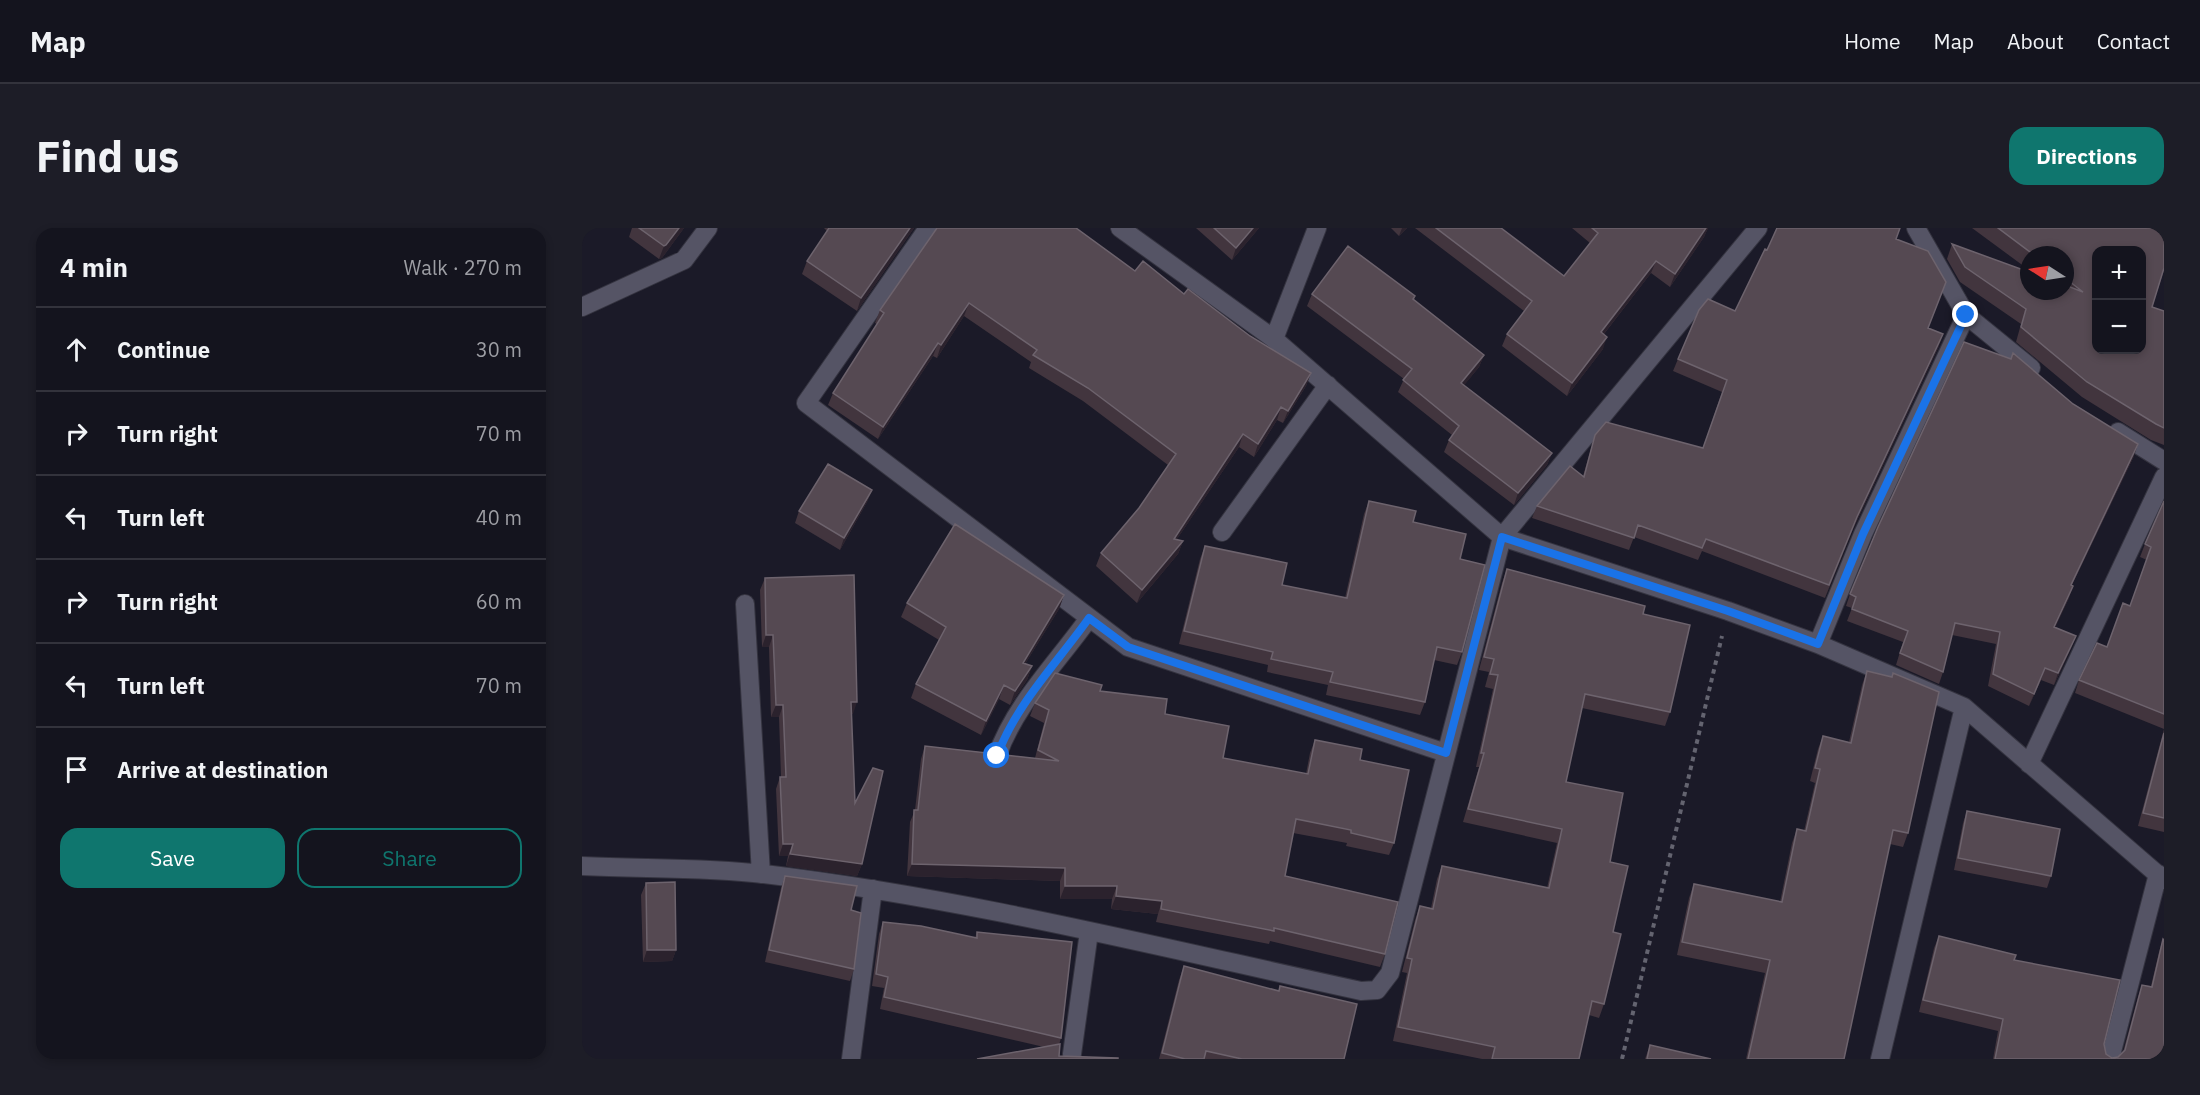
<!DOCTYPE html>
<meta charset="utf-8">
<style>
:root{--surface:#14141e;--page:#1d1d27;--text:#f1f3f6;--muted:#9d9ea4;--line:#33333c;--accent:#0f766e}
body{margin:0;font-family:"IBM Plex Sans",sans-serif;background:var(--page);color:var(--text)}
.controls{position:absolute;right:18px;top:18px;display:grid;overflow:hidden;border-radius:12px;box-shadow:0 3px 9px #0003}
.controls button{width:54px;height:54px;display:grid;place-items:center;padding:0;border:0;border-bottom:2px solid var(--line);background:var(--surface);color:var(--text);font:30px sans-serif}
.compass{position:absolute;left:1438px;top:18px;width:54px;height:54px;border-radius:50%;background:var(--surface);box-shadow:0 3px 9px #0003;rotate:282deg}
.stop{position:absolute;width:18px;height:18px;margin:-14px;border:4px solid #1a73e8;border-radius:50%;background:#fff}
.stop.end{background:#1a73e8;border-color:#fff;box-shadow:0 2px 6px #0008}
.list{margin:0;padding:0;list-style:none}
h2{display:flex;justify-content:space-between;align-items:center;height:78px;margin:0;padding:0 24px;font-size:26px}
h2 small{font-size:20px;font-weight:400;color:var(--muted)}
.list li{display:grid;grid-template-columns:39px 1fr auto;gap:18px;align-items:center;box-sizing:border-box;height:84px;padding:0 24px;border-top:2px solid var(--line)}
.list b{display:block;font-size:22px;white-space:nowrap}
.list em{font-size:20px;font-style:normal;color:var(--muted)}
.actions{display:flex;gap:12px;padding:18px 24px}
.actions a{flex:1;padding:14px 0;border:2px solid var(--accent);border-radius:18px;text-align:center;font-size:21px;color:var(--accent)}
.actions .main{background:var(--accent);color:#fff}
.icon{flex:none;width:33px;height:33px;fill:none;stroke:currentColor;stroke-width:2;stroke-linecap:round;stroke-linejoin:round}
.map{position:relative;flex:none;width:1582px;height:831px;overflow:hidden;border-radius:18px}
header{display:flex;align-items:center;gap:36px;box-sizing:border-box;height:84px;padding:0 30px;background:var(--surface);border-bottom:2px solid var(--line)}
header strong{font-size:28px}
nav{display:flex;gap:33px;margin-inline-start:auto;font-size:21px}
.intro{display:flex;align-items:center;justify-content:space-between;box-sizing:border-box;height:144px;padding:0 36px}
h1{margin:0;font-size:42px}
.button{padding:15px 27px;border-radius:18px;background:var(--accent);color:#fff;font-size:21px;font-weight:700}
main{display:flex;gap:36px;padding:0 36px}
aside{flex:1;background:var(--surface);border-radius:18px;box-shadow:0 3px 9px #0003}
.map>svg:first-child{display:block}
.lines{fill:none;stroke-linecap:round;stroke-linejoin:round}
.minor-casing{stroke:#353440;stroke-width:20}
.path{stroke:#646470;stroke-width:4;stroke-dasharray:4.5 4.5;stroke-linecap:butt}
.minor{stroke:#555465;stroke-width:18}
.wall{fill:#42353e}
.shaded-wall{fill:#2b222d}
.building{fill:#554952;stroke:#6d636d;stroke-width:1.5;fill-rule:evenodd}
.route{stroke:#1a73e8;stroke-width:8}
</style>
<header>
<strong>Map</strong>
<nav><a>Home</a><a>Map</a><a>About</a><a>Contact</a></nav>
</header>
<div class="intro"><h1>Find us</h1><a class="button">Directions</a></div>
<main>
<aside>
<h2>4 min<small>Walk · 270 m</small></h2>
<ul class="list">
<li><svg class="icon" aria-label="ahead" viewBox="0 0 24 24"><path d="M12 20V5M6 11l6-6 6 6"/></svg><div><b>Continue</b></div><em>30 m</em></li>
<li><svg class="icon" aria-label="right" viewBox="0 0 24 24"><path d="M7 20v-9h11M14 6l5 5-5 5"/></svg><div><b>Turn right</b></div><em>70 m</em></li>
<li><svg class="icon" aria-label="left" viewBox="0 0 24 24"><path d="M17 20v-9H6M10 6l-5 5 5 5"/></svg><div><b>Turn left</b></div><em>40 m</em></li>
<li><svg class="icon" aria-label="right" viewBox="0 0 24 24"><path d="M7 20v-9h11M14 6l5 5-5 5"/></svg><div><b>Turn right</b></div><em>60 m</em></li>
<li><svg class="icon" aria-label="left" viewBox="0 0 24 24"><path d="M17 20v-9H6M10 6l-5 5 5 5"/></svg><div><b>Turn left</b></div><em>70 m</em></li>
<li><svg class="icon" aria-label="arrive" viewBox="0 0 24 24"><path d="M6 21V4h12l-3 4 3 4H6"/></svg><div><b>Arrive at destination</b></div></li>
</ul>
<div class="actions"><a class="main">Save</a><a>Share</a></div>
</aside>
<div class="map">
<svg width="1582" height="831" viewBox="0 0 1582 831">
<rect width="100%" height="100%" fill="#1b1a28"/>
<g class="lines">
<g class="minor-casing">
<path id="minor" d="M346 0 224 175 546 419 864 525
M538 0 692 111 920 309 1146 383 1236 416 1382 479 1582 652
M1334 0 1384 87 1449 140
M0 79 102 32 126 0
M692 111 735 0
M1536 204 1582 233
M640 304 746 157
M163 376 179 646
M1236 416 1281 306 1384 87
M415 528C433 476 475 435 507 390
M1447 536 1582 249
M0 638C60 641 122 639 182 646 383 670 581 720 779 763L795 762 808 745 920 309 1176 0
M490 826 507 704
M269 831 291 661
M1298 831 1382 479
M1528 831 1576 646"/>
</g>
<path class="path" d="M1040 831 1140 408"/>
<use href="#minor" class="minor"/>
</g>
<path class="wall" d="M50 0H102L80 30 77 31 47 9Z
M242 0H332L275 83 220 46 225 33 245 3Z
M614 0H677L650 32Z
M809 0H825L817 8Z
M833 0H919L982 48 1008 15 990 0H1126L1122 9 1088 59 1069 45 1022 106 1021 121 985 168 920 118 925 106 942 83Z
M1390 0H1582V42L1570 79 1582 83V217L1569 212 1500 169 1434 114 1439 96 1378 54 1365 31 1370 16 1483 63V27H1447V42Z
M1314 11 1346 100 1357 118 1271 301 1243 370 1120 323 1116 332 1052 309 1047 322 950 290 955 278 1001 248 1013 207 1121 220 1140 164 1091 143 1096 131 1153 83 1185 22Z
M553 43 602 66 668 108 729 145 724 158 701 195 695 192 672 229 657 219 595 311 601 313 596 326 555 375 514 338 519 325 557 280 586 237 501 173 447 140 449 134 382 88 355 130 351 128 296 211 246 177 251 165 295 96 293 95 298 82Z
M730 66 833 68 832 72 902 127 897 139 882 157 970 225 965 237 932 277 862 224 867 212 870 207 816 164 822 151 725 78Z
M1552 228 1490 357 1487 370 1473 399 1494 408 1489 420 1472 457 1459 452 1447 478 1406 458 1414 416 1370 407 1361 444 1357 456 1314 437 1321 414 1265 393 1270 380 1264 378 1268 366Z
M290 262 285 274 258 322 213 295 217 283Z
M787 273 831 294 878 331 880 424 875 437 852 432 843 474 838 487 744 467 746 457 685 444 686 437 597 416 618 331 623 318 700 357 763 370 782 286Z
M1582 273V604L1556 598 1582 501 1493 465 1497 452 1525 419 1548 378 1565 332 1558 329 1563 316Z
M925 341 1061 386 1088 484 1083 498 1000 480 984 554 1028 634 1031 704 1022 776 1017 790 1007 787 997 831H900L811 813 825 745 820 744 833 692 838 678 849 680 855 651 860 638 965 660 975 615 881 594 897 539H894L911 461 903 459 907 444 897 442 920 355Z
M183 350 271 486H269L273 575 280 636 275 648 204 638 206 628H197L194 561 198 549H199L197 489H189L187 419H180L178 362Z
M482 367 477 381 443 436 450 438 445 452 428 477 417 471 399 507 329 470 334 456 357 412 319 389 325 375Z
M1285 443 1326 605 1321 619 1308 616 1262 831H1164L1183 745 1095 727 1107 670 1112 656 1198 674 1210 615 1215 601 1222 603 1233 555 1228 553 1236 521 1241 508 1267 514 1280 457Z
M518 463 583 486 641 530 724 546 728 525 733 512 778 532 812 615 807 627 764 618 765 615 711 605 703 648 803 726 798 739 688 713 687 716 574 694 576 686 529 681 530 671H478V653L325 648 328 594 333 582 339 531 343 518 453 530 462 495 448 488 453 475Z
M1385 583 1469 648 1465 660 1372 642 1381 595Z
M203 648 269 682 272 741 268 753 183 734 199 660Z
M64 655 94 722 90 733 61 734 59 667Z
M301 694 339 698 393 710 395 704 490 714 479 810 477 817 478 816 477 828 536 830V831H395L462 819 298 781 302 760 290 758 297 706Z
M1357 708 1432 732 1522 816 1524 826 1530 830 1536 829 1541 824 1556 769 1560 757 1569 758 1577 724 1581 711 1582 831H1411L1416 803 1337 784 1352 720Z
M602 738 697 763 698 758 762 831H577L597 752Z
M1068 817 1129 831H1063Z"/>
<path class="shaded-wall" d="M97 0H102L80 30 77 31 82 18Z
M328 0H332L275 83 279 70Z
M671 0H677L650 32 654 20Z
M820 0H825L817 8Z
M1124 0H1126L1122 9 1088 59 1093 46Z
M1074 33 1069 45 1014 116 1019 104Z
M387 75 382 88 355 130 359 117Z
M1361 106 1357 118 1271 301 1243 370 1275 289Z
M1025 109 1021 121 985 168 990 155Z
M356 115 351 128 296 211 301 199Z
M902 127 897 139 875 166 879 155Z
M729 145 724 158 701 195 706 183Z
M699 179 695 192 672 229 676 216Z
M661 206 657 219 587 323 592 311Z
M1556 216 1552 228 1484 369 1489 357Z
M970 225 965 237 932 277 936 265Z
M290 262 285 274 258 322 262 310Z
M601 313 596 326 555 375 560 362Z
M1491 358 1487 370 1468 411 1472 399Z
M482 367 477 381 435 449 441 435Z
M184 407H191L187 419H180Z
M1494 408 1489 420 1472 457 1476 445Z
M450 438 445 452 428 477 433 463Z
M1463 440 1459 452 1447 478 1452 466Z
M422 457 417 471 399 507 404 493Z
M269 474H275L271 486H265Z
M194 477H201L197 489H189Z
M201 616H211L206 628H197Z
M208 626 280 636 275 648 204 638Z
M330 636 483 640 478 653 325 648Z
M483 658H535L530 671H478Z
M534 668 580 673 576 686 529 681Z
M65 722H94L90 733 61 734Z"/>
<path class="building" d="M57 0H97L84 17 82 18Z
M247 0H328L279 70 225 33Z
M355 0H494L553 43 561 33 602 66 606 61 668 108 729 145 706 183 699 179 676 216 661 206 592 311 601 313 560 362 519 325 557 280 594 226 506 160 451 127 455 122 387 75 359 117 356 115 301 199 251 165 302 85 298 82Z
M632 0H671L654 20Z
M854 0H919L982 48 1016 5 1010 0H1124L1093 46 1074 33 1019 104 1025 109 990 155 925 106 950 73Z
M1195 0H1318L1314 11 1346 23 1364 54 1346 100 1361 106 1275 289 1247 357 1124 311 1120 320 1056 297 1052 310 955 278 988 238 1002 249 1013 207 1024 194 1121 220 1145 152 1096 131 1117 82 1126 71 1153 83 1183 21 1185 22Z
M1416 0H1582V40L1570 79 1582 83V200L1574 196 1505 154 1439 99 1444 81 1383 39 1370 16 1447 44V63H1483V57L1501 64 1483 50V27H1452ZM1515 22H1560V122H1515Z
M766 18 833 68 831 71 902 127 879 155 970 225 936 265 867 212 877 198 821 152 830 141 730 66Z
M1382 114 1429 131 1431 125 1491 176 1556 216 1489 357 1491 358 1472 399 1494 408 1476 445 1463 440 1452 466 1411 446 1418 404 1373 395 1361 444 1318 425 1326 403 1270 381 1274 369 1268 366 1296 299Z
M246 236 290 262 262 310 217 283Z
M787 273 834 283 831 294 884 306 878 331 903 337 880 424 855 419 843 474 748 454 751 444 689 431 691 424 602 403 623 318 705 335 700 357 765 370Z
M1582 273V486L1497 452 1515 415 1525 419 1541 375 1548 378 1569 319 1563 316Z
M373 296 482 367 441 435 450 438 433 463 422 457 404 493 334 456 364 399 325 375Z
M925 341 1063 378 1061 386 1108 397 1088 484 1003 466 984 554 1041 565 1028 634 1046 638 1031 704 1039 706 1022 776 1010 773 997 831H910L913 819 816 799 830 731 825 730 838 678 851 681 860 638 967 660 980 601 886 581 902 525H899L916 447 908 446 912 431 902 429Z
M272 347 275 474H269L273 575 291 540 301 543 280 636 208 626 211 616H201L198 549H204L201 477H194L191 407H184L183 350Z
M1285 443 1310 449 1311 445 1357 464 1326 605 1311 602 1262 831H1166L1188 732 1100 714 1112 656 1200 674 1215 601 1224 603 1238 541 1233 540 1241 508 1269 515Z
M473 445 520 457 518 463 585 471 583 486 647 498 641 530 726 546 733 512 780 521 778 532 827 542 812 615 769 605V602L714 591 703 648 816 674 803 726 692 700V703L579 681 580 673 534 668 535 658H483V640L330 636 332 582H336L343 518 477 533 456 522 467 482 453 475Z
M1582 505V590L1561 585Z
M1385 583 1478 601 1469 648 1376 630Z
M203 648 275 658 269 682 279 685 272 741 187 722Z
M93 654 94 722H65L64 655Z
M301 694 339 698 395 710V704L490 714 479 810 302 769 306 749 294 746Z
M1357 708 1434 727 1432 732 1538 752 1522 816 1524 826 1530 830 1536 829 1543 822 1560 757 1570 759 1581 711 1582 712V831H1413L1421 791 1341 772Z
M602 738 697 763 698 758 775 776 762 831H660L624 823 622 831H603L580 825Z
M478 816 477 828 536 830V831H395Z
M1068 817 1129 831H1065Z"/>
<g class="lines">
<path class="route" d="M415 528C434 476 475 435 507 390L546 419 864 525 920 309 1146 383 1236 416 1281 306 1384 87"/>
</g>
</svg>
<div class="controls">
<button>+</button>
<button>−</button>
</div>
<svg class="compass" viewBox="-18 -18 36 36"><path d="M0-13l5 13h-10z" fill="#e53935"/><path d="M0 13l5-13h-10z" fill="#9d9ea4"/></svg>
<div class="stop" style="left:415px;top:528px"></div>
<div class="stop end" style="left:1384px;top:87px"></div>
</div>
</main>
